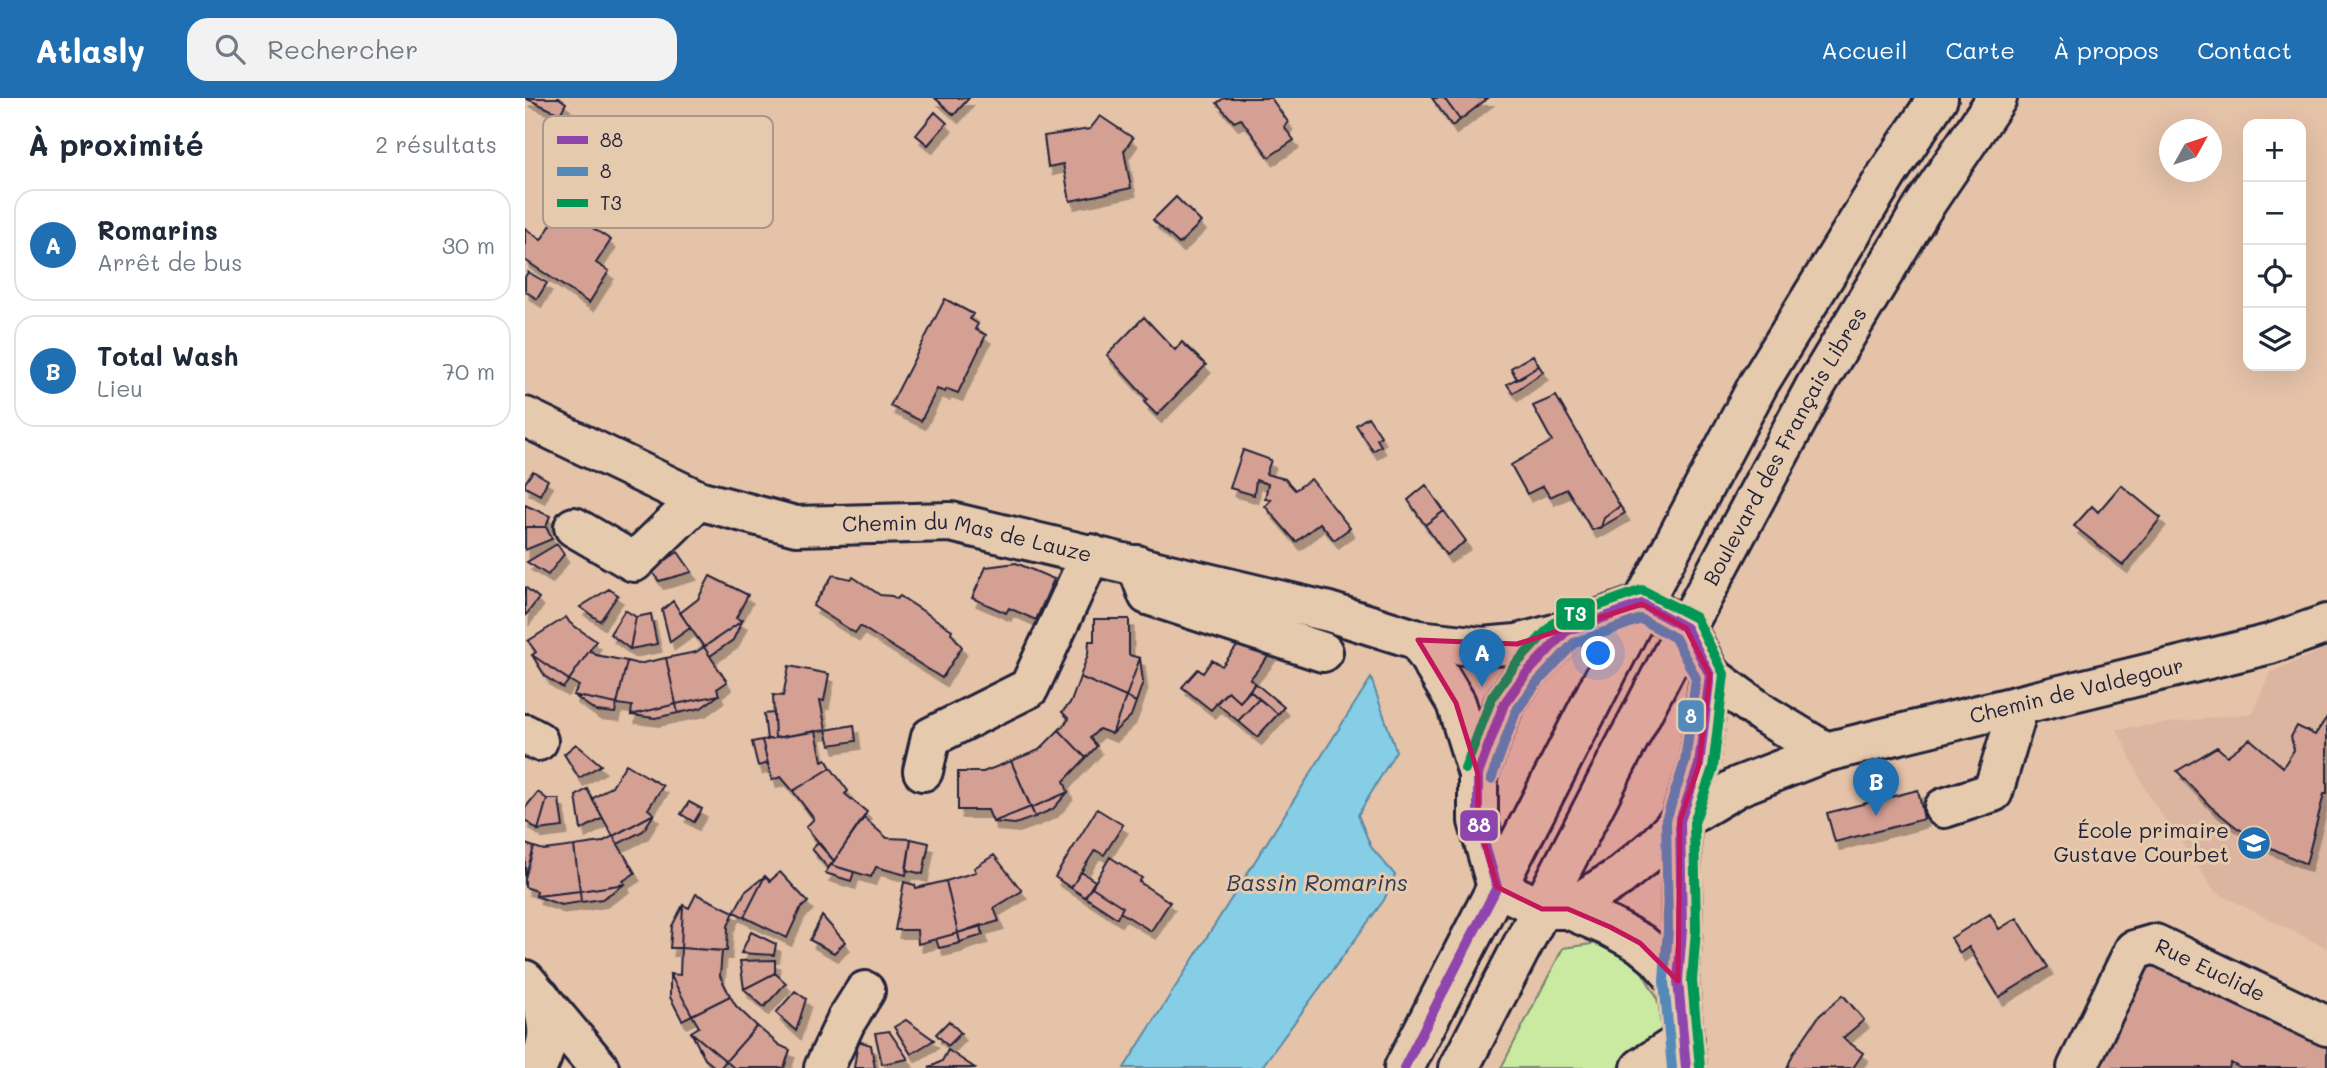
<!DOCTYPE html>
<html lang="fr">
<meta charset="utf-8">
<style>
:root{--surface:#fff;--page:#f2f2f3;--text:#1f2937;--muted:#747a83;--line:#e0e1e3;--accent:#1f6fb2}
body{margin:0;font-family:Mali,sans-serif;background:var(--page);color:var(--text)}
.controls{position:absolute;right:21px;top:21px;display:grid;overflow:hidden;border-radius:14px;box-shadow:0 7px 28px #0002}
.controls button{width:63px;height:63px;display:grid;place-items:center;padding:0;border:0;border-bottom:2px solid var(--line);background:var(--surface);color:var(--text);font:35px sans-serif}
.compass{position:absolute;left:1634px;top:21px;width:63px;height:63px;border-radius:50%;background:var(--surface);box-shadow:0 7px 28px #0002;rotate:50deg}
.you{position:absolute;left:1074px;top:556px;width:24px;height:24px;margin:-18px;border:5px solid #fff;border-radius:50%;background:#1a73e8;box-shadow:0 0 0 10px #1a73e833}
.badge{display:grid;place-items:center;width:46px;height:46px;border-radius:50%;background:var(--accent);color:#fff;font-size:23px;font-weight:700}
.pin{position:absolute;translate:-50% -58px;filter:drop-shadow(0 2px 4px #0008)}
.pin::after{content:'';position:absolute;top:37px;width:24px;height:21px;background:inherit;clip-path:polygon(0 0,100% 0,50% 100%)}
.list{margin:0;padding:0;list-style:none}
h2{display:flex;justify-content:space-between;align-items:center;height:91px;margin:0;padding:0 28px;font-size:30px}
h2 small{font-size:23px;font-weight:400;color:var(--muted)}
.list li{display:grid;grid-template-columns:46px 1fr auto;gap:21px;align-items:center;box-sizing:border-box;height:112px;margin:0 14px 14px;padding:0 14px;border:2px solid var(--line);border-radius:21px}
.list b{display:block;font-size:26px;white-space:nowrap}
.list p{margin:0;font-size:23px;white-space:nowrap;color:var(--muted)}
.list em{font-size:23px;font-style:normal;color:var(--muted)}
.icon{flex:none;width:38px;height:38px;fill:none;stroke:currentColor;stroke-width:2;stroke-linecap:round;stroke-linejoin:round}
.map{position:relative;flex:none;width:1802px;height:970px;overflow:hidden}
header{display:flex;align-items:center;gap:42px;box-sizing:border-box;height:98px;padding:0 35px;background:var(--accent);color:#fff}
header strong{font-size:33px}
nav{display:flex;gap:38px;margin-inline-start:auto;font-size:24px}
.search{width:490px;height:63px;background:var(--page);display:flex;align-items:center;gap:18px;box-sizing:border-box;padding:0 24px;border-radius:21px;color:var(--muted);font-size:26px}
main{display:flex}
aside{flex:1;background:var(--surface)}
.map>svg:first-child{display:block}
.built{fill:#dcb5a1}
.green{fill:#cae9a1;stroke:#76866e;stroke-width:2}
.water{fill:#85cee6;stroke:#5d89a2;stroke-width:2}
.building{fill:#d5a094;stroke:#22223b;stroke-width:2;filter:url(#shadow)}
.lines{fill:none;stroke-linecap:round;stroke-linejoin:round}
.minor-casing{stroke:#22223b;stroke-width:44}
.major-casing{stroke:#22223b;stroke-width:44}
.minor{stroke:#e6caad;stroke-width:38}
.major{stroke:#e6caad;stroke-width:38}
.bus-1-casing{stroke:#e6caad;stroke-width:16}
.bus-2-casing{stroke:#e6caad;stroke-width:16}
.bus-3-casing{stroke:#e6caad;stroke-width:16}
.bus-1{stroke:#8e44ad;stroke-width:10}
.bus-2{stroke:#538ab9;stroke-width:10}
.bus-3{stroke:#009654;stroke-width:10}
.marked{fill:#c2185b;fill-opacity:0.2;stroke:#c2185b;stroke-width:5;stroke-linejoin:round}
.labels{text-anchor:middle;stroke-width:6;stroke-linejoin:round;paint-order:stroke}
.street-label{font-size:21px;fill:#22223b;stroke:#e6caad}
.poi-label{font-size:21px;fill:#22223b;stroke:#e6caad;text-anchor:end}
.water-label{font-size:23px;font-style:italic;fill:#313c55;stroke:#e6caad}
.key{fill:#e6caad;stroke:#ab988b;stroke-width:2}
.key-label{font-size:19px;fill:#22223b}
.line-badge{stroke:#e6caad;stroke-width:2.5}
.badge-label{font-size:19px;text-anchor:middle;font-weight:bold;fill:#fff}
</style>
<header>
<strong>Atlasly</strong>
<div class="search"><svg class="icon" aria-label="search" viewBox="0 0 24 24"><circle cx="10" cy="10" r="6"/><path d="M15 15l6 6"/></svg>Rechercher</div>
<nav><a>Accueil</a><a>Carte</a><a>À propos</a><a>Contact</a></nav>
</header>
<main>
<aside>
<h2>À proximité<small>2 résultats</small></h2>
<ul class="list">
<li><span class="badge">A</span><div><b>Romarins</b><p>Arrêt de bus</p></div><em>30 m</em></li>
<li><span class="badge">B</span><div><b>Total Wash</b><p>Lieu</p></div><em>70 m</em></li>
</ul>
</aside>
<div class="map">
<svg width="1802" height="970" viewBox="0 0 1802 970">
<defs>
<filter id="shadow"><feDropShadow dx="4.5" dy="8" stdDeviation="0" flood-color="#0004"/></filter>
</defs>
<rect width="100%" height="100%" fill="#e5c3a9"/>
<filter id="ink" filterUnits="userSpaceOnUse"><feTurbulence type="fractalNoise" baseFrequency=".0143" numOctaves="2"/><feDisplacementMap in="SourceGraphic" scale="14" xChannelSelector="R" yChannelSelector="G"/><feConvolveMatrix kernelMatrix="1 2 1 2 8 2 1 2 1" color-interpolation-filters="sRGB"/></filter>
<g filter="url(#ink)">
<path class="built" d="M1802 550V850L1690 794 1623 697 1592 631 1727 615 1745 574Z"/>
<path class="green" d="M1081 844 1114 869 1131 898 1139 925 1134 944 1096 970H976L1038 850Z"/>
<path class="water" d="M846 580 871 653 833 717 846 749 870 777 859 802 736 970H599Z"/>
<path class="building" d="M0 0H34L41 5 35 16Z
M410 0H444L429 17Z
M699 0H746L763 24 759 29 769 42 744 59 716 21 709 24 692 5Z
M907 0H919L935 22 927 28Z
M919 0H963L935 22Z
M410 14 422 25 403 47 391 37Z
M575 18 608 40 599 53 606 90 545 103 538 66 523 69 519 38 565 31Z
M651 99 676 124 654 146 628 122Z
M37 110 86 142 71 165 84 173 64 205 0 162V130L16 142Z
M3 174 22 185 12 201 0 193V179Z
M420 201 448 216 445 221 453 226 450 231 461 237 433 295 422 291 420 294 412 291 396 323 365 308Z
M619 219 650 252 657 244 681 267 632 317 619 304 622 301 582 257Z
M1008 257 1014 268 992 282 986 270Z
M1014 268 1018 274 988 295 982 286Z
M1031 298 1095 408 1079 420 1076 429 1067 432 1042 391 1025 399 1018 388 1002 396 986 367 1027 343 1008 308Z
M843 319 856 338 852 341 856 348 848 353 831 327Z
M718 352 746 362 741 376 760 381 770 392 786 381 825 430 809 442 795 425 771 444 740 408 746 402 740 401 743 386 731 382 729 397 705 390Z
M8 373 23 382 15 397 0 389V385Z
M901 387 919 413 900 427 883 402Z
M1596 387 1636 420 1598 467 1549 428 1567 408 1573 414Z
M0 407 25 418 21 429H0Z
M1095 408 1100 415 1076 429 1079 420Z
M919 413 941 443 921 457 900 427Z
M0 429H21L27 441 0 452Z
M32 446 39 456 23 477 2 464Z
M153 454 167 474 134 483 126 472Z
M491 465 529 481 511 522 484 510 481 515 447 500 461 469Z
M308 477 326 481 328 479 355 497 367 498 372 501 375 498 427 532 426 535 437 549 417 580 335 528 330 535 288 508Z
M185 478 223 497 211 520 217 523 179 549 155 515 173 501Z
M0 489 14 500 0 518Z
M84 491 93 497 75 523 55 509Z
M148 503 165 530 145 544 137 512Z
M100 512 111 519 105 551 85 536Z
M126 516 132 546 105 551 111 519Z
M41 519 45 525 71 543 44 582 7 557 11 554 3 543Z
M569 521H604V557L615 560 601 599 555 579 563 556 564 543H569Z
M217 523 208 542 185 558 179 549Z
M720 538 751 549 725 581 730 585 715 604 703 593 686 612 657 589 673 571 678 575 687 562 697 568Z
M179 549 202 584 192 591 194 597 151 606 141 560 171 554Z
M65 552 71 557 102 563 92 606 48 597 54 588 44 582Z
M7 557 44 582 38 590 21 579Z
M141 560 151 606 106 617 107 608 92 606 102 563 113 566Z
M615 560 618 584 611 604 601 599Z
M264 568 304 576 299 603 295 602 301 632 250 640 248 597 258 598Z
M555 579 601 599 587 636 574 631 565 640 572 648 561 660 534 632 544 621 537 614 546 604Z
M730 585 759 609 753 616 725 593Z
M703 593 715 604 725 593 734 601 713 623 691 605Z
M48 597 92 606 90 615 71 613Z
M194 597 176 610 153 615 151 606Z
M601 599 611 604 606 618 587 636Z
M734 601 753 616 732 639 713 623Z
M151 606 153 615 130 620 106 617Z
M249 615 250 640 242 642 239 616Z
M1802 619V696H1799L1781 766 1742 748 1711 729 1685 708 1652 673 1692 649 1702 658 1725 641 1758 669 1769 652 1766 639 1772 628 1790 637Z
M329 627 331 643 305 647 301 632Z
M534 632 561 660 539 683 543 694 506 710 486 663 514 652Z
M291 633 297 663 301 661 306 670 268 693 256 679 247 682 237 642Z
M237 642 243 665 233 668 227 644Z
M51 646 76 667 54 680 39 656Z
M486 663 506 709 468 724 463 712H433V674H458Z
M101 666 138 688 123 711 129 716 88 738 67 701 87 688Z
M306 670 323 693 320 696 342 714 309 763 281 729 289 721 268 693Z
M62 691 78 720 56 732 51 698Z
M1393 692 1399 721 1310 744 1302 715Z
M13 694 22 701 13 732 0 722V710Z
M543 694 528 711 510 719 506 710Z
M22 701H34L38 729 13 732Z
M164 704 177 711 169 724 156 716Z
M506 709 510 719 490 726 468 724Z
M572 711 598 727 579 757 570 752 546 790 530 779Z
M129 716 118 733 93 746 88 738Z
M339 720 362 740 386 741 381 777 351 769 346 779 306 767Z
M88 738 110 775 98 783 100 786 55 793 49 748 77 744Z
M386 741 404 745 398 776 381 772Z
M293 745 309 763 303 770 287 751Z
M0 746 9 749 0 780Z
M49 748 55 793 11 798 12 793 0 789V780L9 749 19 752Z
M469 757 497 793 469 810 474 823 433 835 421 783 451 774 449 770Z
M585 759 617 780 614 784 645 804 626 833 595 814 598 809 567 789Z
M306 767 329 774 326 783 300 775Z
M255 774 283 804 275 811 262 840 219 819 240 778 245 783Z
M556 774 570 783 560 799 546 790Z
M240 778 219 819 209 814 220 794Z
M421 783 433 835 393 846 392 832H370L379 784 390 787 391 790Z
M100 786 77 801 56 804 55 793Z
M567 789 598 809 592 820 560 799Z
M55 793 56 804 36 807 11 798Z
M171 796 209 814 203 828 202 853 156 850 158 807 164 810Z
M158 807 156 850H145L147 828Z
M1465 816 1474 831 1492 820 1523 869 1474 899 1444 849 1435 855 1426 840Z
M297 818 320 844 309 855 285 842Z
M456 827 458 837 435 844 433 835Z
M226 834 251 846 249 857 216 855Z
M433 835 435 845 414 850 411 841Z
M156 850 197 853 195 878 205 898 167 917 145 876 155 877Z
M1621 857 1802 944V970H1715L1706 965 1704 970H1566Z
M250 862V875L219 891 215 863Z
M250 875 261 885 239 909 219 891Z
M145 876 167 917 157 922 145 899Z
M270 893 281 901 271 933 251 915Z
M1318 897 1339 922 1318 940 1338 955 1328 970H1262L1268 956 1294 918Z
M205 898 211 908 232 928 201 963 166 934 174 929 167 917Z
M381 922 409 942 386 956 369 929Z
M424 923 436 935 423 948 411 936Z
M232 928 254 947 265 952 259 970H209L201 963Z
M364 933 383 961 357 966 350 935Z
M166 934 201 963 195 970H191L180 961Z
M333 943 346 947 350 970H329Z
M423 952 450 970H404L417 963Z"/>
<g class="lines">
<g class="minor-casing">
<g id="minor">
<path id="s1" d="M0 319 173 402 271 428 426 424 804 514 893 542 957 549 992 546 1041 533 1117 506 1161 530 1185 577 1174 667 1155 723 1129 750 1094 779 1043 811"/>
<path d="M49 429 109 464 173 402"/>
<path d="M612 467 623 497 798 554"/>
<path d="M1041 533 1000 577 979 606 953 676V723L972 789 1017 811H1043L1085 829 1115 845 1133 860 1153 883"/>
<path d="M893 542 931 605 953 676"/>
<path d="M1185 577 1240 617 1301 654"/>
<path d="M0 636 13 643"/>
<path d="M398 673 406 639 504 590 566 456"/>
<path d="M1419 710 1468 694 1494 608"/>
<path id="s2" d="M1155 723 1214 688 1301 654 1745 546 1802 526"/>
<path d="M1155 723 1157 832 1153 883 1161 970"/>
<path d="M0 882 74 970"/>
<path d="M12 970C26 941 24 930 16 900"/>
<path d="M299 970 321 923 340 893"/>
<path d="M1116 970 1159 942"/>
<path id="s3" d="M1552 970 1609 852 1630 846 1802 928"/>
</g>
</g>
<g class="major-casing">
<g id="major">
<path d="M879 970 1117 506 1234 285 1363 75 1413 0"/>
<path id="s4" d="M934 970 1161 530 1291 287 1397 111 1472 0"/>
</g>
</g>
<use href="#minor" class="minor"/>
<use href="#major" class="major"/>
<g class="bus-1-casing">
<path id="bus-1" d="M879 970 972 789 953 723V676L979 606 1000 577 1041 533 1117 506 1161 530 1185 577 1174 667 1155 723 1157 832 1153 883 1161 970"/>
</g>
<g class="bus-2-casing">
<path id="bus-2" d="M966 681 991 613 1011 586 1049 545 1116 521 1150 540 1171 580 1160 664 1141 722 1143 832 1139 883 1147 970"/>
</g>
<g class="bus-3-casing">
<path id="bus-3" d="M940 671 967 599 990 567 1031 523 1117 492 1171 520 1199 576 1188 670 1169 725 1171 832 1167 883 1175 969"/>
</g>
<use href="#bus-1" class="bus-1"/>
<use href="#bus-2" class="bus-2"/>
<use href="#bus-3" class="bus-3"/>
</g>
</g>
<path class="marked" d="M1117 506 1161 530 1185 577 1174 667 1155 723 1153 883 1115 845 1085 829 1043 811H1017L972 789 953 723V676L931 605 893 542 992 546Z"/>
<defs>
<g id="school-disc" transform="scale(1.75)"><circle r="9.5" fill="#1f6fb2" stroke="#e6caad"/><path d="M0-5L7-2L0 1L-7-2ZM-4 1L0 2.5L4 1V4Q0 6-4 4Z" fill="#fff"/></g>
</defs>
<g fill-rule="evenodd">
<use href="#school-disc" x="1729" y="745"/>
</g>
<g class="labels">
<g class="street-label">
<text dy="7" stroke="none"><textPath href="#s4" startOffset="702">Boulevard des Français Libres</textPath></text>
<text dy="7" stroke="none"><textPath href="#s1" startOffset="466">Chemin du Mas de Lauze</textPath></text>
<text dy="7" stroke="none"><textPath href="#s2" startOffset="420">Chemin de Valdegour</textPath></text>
<text dy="7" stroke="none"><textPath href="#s3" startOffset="214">Rue Euclide</textPath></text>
</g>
<g class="poi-label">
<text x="1704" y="740">École primaire<tspan x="1704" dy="24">Gustave Courbet</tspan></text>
</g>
<g class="water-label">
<text x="792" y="793">Bassin Romarins</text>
</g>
</g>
<rect x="18" y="18" width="230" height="112" rx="10" class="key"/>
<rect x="32" y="38" width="31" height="8" fill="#8e44ad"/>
<rect x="32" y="69" width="31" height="9" fill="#538ab9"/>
<rect x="32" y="101" width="31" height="8" fill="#009654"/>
<g class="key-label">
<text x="75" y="49">88</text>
<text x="75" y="80">8</text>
<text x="75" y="112">T3</text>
</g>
<g class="line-badge">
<rect x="1030" y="499" width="41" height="34" rx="7" fill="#009654"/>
<rect x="1152" y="601" width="28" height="34" rx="7" fill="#538ab9"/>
<rect x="934" y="711" width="40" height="33" rx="7" fill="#8e44ad"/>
</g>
<g class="badge-label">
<text x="1050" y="523">T3</text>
<text x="1166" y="625">8</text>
<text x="954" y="734">88</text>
</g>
</svg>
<div class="controls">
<button>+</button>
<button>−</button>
<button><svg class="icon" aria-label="locate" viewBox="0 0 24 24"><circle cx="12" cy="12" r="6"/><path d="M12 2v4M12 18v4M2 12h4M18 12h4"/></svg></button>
<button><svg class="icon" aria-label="layers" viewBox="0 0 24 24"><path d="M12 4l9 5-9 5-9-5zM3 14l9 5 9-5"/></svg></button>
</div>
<svg class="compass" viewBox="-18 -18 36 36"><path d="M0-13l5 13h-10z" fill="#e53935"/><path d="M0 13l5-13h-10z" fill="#747a83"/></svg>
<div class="you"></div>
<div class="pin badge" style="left:957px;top:589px">A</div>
<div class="pin badge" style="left:1351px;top:718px">B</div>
</div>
</main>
